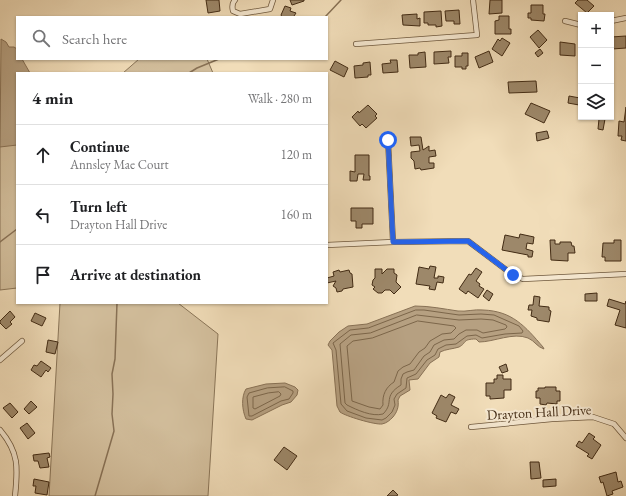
<!DOCTYPE html>
<meta charset="utf-8">
<style>
:root{--surface:#fff;--page:#f2f2f2;--text:#202124;--muted:#757577;--line:#e0e0e0}
body{margin:0;font-family:"EB Garamond",serif;background:var(--page);color:var(--text)}
.controls{position:absolute;right:12px;top:12px;display:grid;overflow:hidden;border-radius:0px;box-shadow:0 1px 3px #0004}
.controls button{width:36px;height:36px;display:grid;place-items:center;padding:0;border:0;border-bottom:1px solid var(--line);background:var(--surface);color:var(--text);font:20px sans-serif}
.stop{position:absolute;width:12px;height:12px;margin:-9px;border:3px solid #2563eb;border-radius:50%;background:#fff}
.stop.end{background:#2563eb;border-color:#fff;box-shadow:0 1px 4px #0008}
.list{margin:0;padding:0;list-style:none}
h2{display:flex;justify-content:space-between;align-items:center;height:52px;margin:0;padding:0 16px;font-size:17px}
h2 small{font-size:13px;font-weight:400;color:var(--muted)}
.list li{display:grid;grid-template-columns:26px 1fr auto;gap:12px;align-items:center;box-sizing:border-box;height:60px;padding:0 16px;border-top:1px solid var(--line)}
.list b{display:block;font-size:15px;white-space:nowrap}
.list p{margin:0;font-size:13px;white-space:nowrap;color:var(--muted)}
.list em{font-size:13px;font-style:normal;color:var(--muted)}
.icon{flex:none;width:22px;height:22px;fill:none;stroke:currentColor;stroke-width:2;stroke-linecap:round;stroke-linejoin:round}
.map{position:relative;flex:none;width:626px;height:496px;overflow:hidden}
.search{position:absolute;background:var(--surface);box-shadow:0 1px 3px #0004;left:16px;top:16px;width:312px;height:44px;display:flex;align-items:center;gap:10px;box-sizing:border-box;padding:0 14px;border-radius:0px;color:var(--muted);font-size:15px}
.panel{position:absolute;background:var(--surface);box-shadow:0 1px 3px #0004;left:16px;top:72px;width:312px;height:232px;border-radius:0px}
.map>svg:first-child{display:block}
.green{fill:#d3bf9d;stroke:#8a7558}
.water{fill:#b6a081;stroke:#887155}
.lines{fill:none;stroke-linecap:round;stroke-linejoin:round}
.shore{stroke:#7c664a;stroke-width:1}
.stream{stroke:#887155;stroke-width:1.5}
.building{fill:#9d886a;stroke:#422b14}
.street-casing{stroke:#6e583d;stroke-width:6}
.street{stroke:#f6e9d2;stroke-width:4.5}
.route{stroke:#2563eb;stroke-width:5}
.labels{text-anchor:middle;stroke-width:4;stroke-linejoin:round;paint-order:stroke}
.street-label{font-size:14px;fill:#422b14;stroke:#f6e9d2}
</style>
<div class="map">
<svg width="626" height="496" viewBox="0 0 626 496">
<rect width="100%" height="100%" fill="#f1ddb9"/>
<filter id="stains"><feTurbulence type="fractalNoise" baseFrequency=".005" numOctaves="4"/><feColorMatrix values="0 0 0 0 .2 0 0 0 0 .09 0 0 0 0 .02 0 0 0 .5 -.17"/></filter>
<radialGradient id="worn" r=".72"><stop offset=".6" stop-color="#630" stop-opacity="0"/><stop offset="1" stop-color="#630" stop-opacity=".3"/></radialGradient>
<path class="green" d="M139 59H207L213 73H123Z
M0 98 17 113V288L0 290Z
M60 303H178L218 334 208 496H49Z"/>
<path class="water" d="M1 39 6 42 9 47H14L17 49V59H22L30 73H17V145L0 147Z
M415 306C430 306 444 309 458 311 466 312 474 309 483 310 512 311 525 326 543 347L544 349C537 347 535 341 528 338 513 332 494 342 479 342L476 339C462 339 467 343 459 347 453 349 446 349 440 352L439 357 430 363 418 379 409 380 410 390 400 396 398 400C399 407 397 412 393 417 390 420 387 423 382 424 375 425 345 416 340 412 339 410 338 408 337 406L332 350 328 345 330 341 339 332 348 326 367 324Z
M285 383 295 387 298 390 297 395 291 402 282 405 252 420 246 419C242 410 241 397 246 389L266 384Z"/>
<g class="lines">
<path class="shore" d="M416 310H424L459 315 481 314 494 315 519 326 523 331 522 333 505 334 482 338 476 335 467 336 456 344 446 345 438 349 435 355 427 360 416 374 407 378 406 388 397 394 394 399 395 405 392 412 386 418 382 420 366 418 347 411 341 404 336 350 333 343 350 330 368 328Z
M417 315 459 320 481 319 493 320 506 325 507 327 505 329 483 333 477 330H466L459 334 454 339 444 340 434 345 430 352 424 356 414 370 407 372 403 374 401 379V385C382 397 395 402 383 414 372 417 357 410 347 405L345 403 340 344 351 335 370 333Z
M418 321 454 326 456 328 451 333 442 334 430 341 425 348 419 352 410 364 403 367 398 371 394 382C386 387 382 395 383 405L380 409 369 407 352 401 347 346 353 341 372 338Z
M285 387 293 391V393L289 399 281 401 252 416H249L247 397 249 393 267 388Z
M279 392 281 394 280 396 255 409 253 408V397L268 393Z"/>
<path class="stream" d="M325 17 341 0
M189 73 197 68 219 59
M0 242 17 229
M95 496 114 431 112 414 113 394 112 374 115 359 117 303"/>
</g>
<path class="building" d="M206 0H219L220 11 208 13Z
M290 0H304V1L292 5Z
M490 0H502V13L489 14Z
M578 0H587L594 6 587 13 575 3Z
M531 5H543V14H545L544 21 531 20V18H528V13H531Z
M285 6 291 8 290 11 296 13 294 16 295 17H282L281 15Z
M459 10 460 24H454V21H446L445 11Z
M441 11 442 26 436 27V25H428V23H424V12Z
M417 14V19L420 18V26L403 25 402 15Z
M499 16H509V29H511V34H495V21L499 20Z
M538 30 547 40 539 48 530 37Z
M626 36V48L612 49 611 37Z
M502 38 510 43 502 56 492 49 498 39 500 41Z
M560 42 575 44V56L560 55Z
M540 49 543 53 538 57 535 53Z
M451 51V57H448L449 63 434 64V52Z
M489 51 493 62 479 68 475 57Z
M425 52 426 67 410 68 409 55H418V53Z
M462 53H468V66H466V69H462V67H455V56H462Z
M390 60H397L398 72 383 73 382 64 391 63Z
M335 61 348 68 344 77 330 70Z
M370 62 371 75H368V77L355 78 354 66 363 65V63Z
M536 81 537 92 509 93 508 82Z
M569 96 580 98 579 105 568 103Z
M531 103 550 111 544 123 525 114Z
M368 105 377 114 375 116 377 118 366 128 362 124 360 126 352 117 358 111 359 113Z
M626 107V141L621 140 622 136H618L619 121 624 122Z
M599 119H605L603 130 598 129Z
M547 131 549 138 537 141 536 133Z
M410 137H421L423 150 429 146V151L435 150 436 156 429 157V163H434V168L421 170 420 168 415 169 414 161 411 158V152L420 151 419 145 411 146Z
M355 155H369V176H370V180H363L364 174H358L357 181H350V171L355 172Z
M351 208H373V224H362V228H356V221H351Z
M520 234 534 237 533 244 527 243 526 249 533 251 532 257H528V255L502 250 505 235 519 238Z
M550 240H555V244H560V242H571L572 246H574L575 253H568V261L551 260Z
M614 240H621V261H605V257H602L603 243H614Z
M430 266 436 267 434 278H438V276L444 277 443 283 437 282 435 290 429 289 430 286 416 284 419 267 429 269Z
M476 268 482 272 476 281 480 284 479 286 484 289 478 298 468 291 466 294 459 289 469 274 471 275Z
M375 269H382V274L387 269H394V273L397 275 396 282 401 287 394 294 390 290H385L382 293H378L373 289 375 287 372 285 373 280 375 278Z
M339 270 340 272 349 270 350 273 352 274 353 287 343 289 342 291 337 292 336 288 333 286 336 281 327 283V288V278L334 276 333 272Z
M487 290 493 294 489 301 483 296Z
M597 293V301H585V294Z
M534 296 540 297 539 306 549 307V310L551 311 549 322 537 320V318L531 316 532 310H528L529 305H533Z
M609 299 625 304 626 301V328L615 325 620 310 607 306Z
M10 311 15 317 10 322 12 324 6 329 0 323V321Z
M35 313 46 318 42 326 31 321Z
M48 340 58 342 55 354 46 352Z
M41 361 51 368 48 372 46 370 41 377 31 370 34 365 37 366Z
M506 364 508 371 502 373 499 367Z
M497 375H503V379H511V390H504V398L490 399V396H486V383H494V379H497Z
M545 387H556V391H560V401H557V404L547 403 546 405 540 404V398H536V391H538V388H545Z
M449 394 455 397 451 405 459 409 456 414 451 412 446 422 436 418 437 416 432 413 441 395 446 398Z
M31 401 37 407 29 414 24 409Z
M10 403 18 412 12 418 3 408Z
M27 423 35 433 28 439 20 428Z
M589 433 595 437 593 439 601 445 592 459 587 456 589 454 576 446 579 441 582 443Z
M284 447 297 456 287 470 274 460Z
M49 453 50 457 47 458 49 467 40 468 38 461H34L33 455Z
M530 462H539L541 478 531 479Z
M616 472 618 482 621 481 623 487 612 491 613 494 607 496 603 482 601 483 599 477Z
M34 479 49 482 47 495 35 493 36 486H33Z
M556 479V486L543 487V480Z
M393 490 398 495 396 496H387Z"/>
<g class="lines">
<g class="street-casing">
<path id="street" d="M235 0C232 3 232 7 233 11L240 14 270 9 273 0
M565 21 581 25
M611 21 626 18
M356 44 477 35 473 0
M388 140 393 242
M327 245 393 242 468 241 513 275 523 279 626 274
M0 360 22 341
M471 427 552 419 593 417 614 424 626 438
M0 430C19 452 18 468 15 496"/>
</g>
<use href="#street" class="street"/>
</g>
<g class="lines">
<path class="route" d="M388 140 393 242 468 241 513 275"/>
</g>
<g class="labels">
<g class="street-label">
<text transform="translate(539 412) rotate(-3)" y="5">Drayton Hall Drive</text>
</g>
</g>
<rect width="100%" height="100%" filter="url(#stains)"/>
<rect width="100%" height="100%" fill="url(#worn)"/>
</svg>
<div class="controls">
<button>+</button>
<button>−</button>
<button><svg class="icon" aria-label="layers" viewBox="0 0 24 24"><path d="M12 4l9 5-9 5-9-5zM3 14l9 5 9-5"/></svg></button>
</div>
<div class="stop" style="left:388px;top:140px"></div>
<div class="stop end" style="left:513px;top:275px"></div>
<div class="search"><svg class="icon" aria-label="search" viewBox="0 0 24 24"><circle cx="10" cy="10" r="6"/><path d="M15 15l6 6"/></svg>Search here</div>
<section class="panel">
<h2>4 min<small>Walk · 280 m</small></h2>
<ul class="list">
<li><svg class="icon" aria-label="ahead" viewBox="0 0 24 24"><path d="M12 20V5M6 11l6-6 6 6"/></svg><div><b>Continue</b><p>Annsley Mae Court</p></div><em>120 m</em></li>
<li><svg class="icon" aria-label="left" viewBox="0 0 24 24"><path d="M17 20v-9H6M10 6l-5 5 5 5"/></svg><div><b>Turn left</b><p>Drayton Hall Drive</p></div><em>160 m</em></li>
<li><svg class="icon" aria-label="arrive" viewBox="0 0 24 24"><path d="M6 21V4h12l-3 4 3 4H6"/></svg><div><b>Arrive at destination</b></div></li>
</ul>
</section>
</div>
